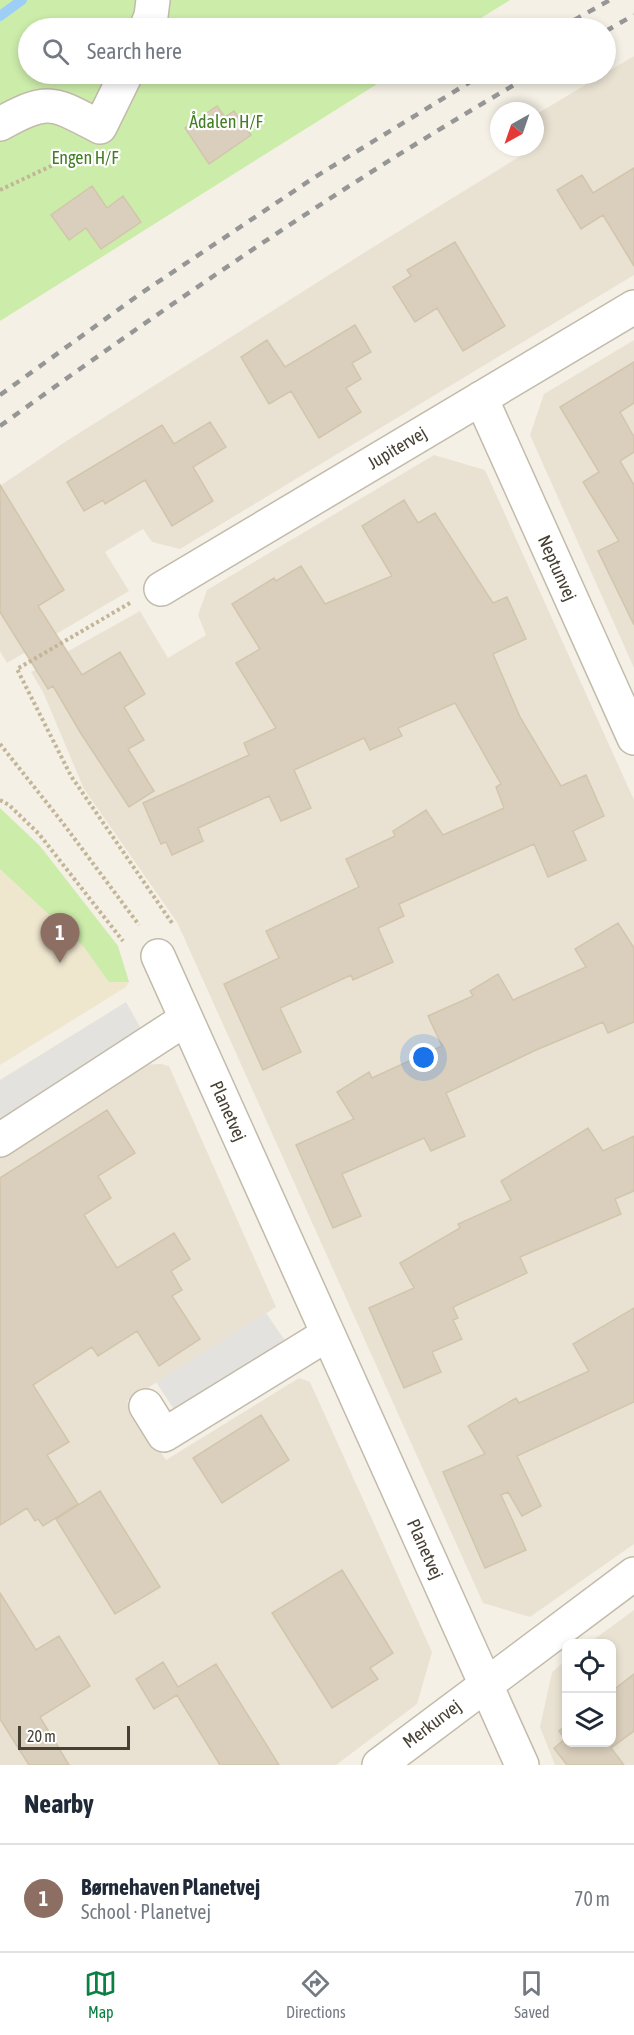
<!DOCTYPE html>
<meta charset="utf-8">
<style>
:root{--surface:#fff;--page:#f2f2f3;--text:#1f2937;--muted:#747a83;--line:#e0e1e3;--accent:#0b8043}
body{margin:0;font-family:"Asap Condensed",sans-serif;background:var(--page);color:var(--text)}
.controls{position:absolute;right:18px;bottom:18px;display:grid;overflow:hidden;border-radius:12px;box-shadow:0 3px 9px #0003}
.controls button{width:54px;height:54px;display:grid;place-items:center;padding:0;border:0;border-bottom:2px solid var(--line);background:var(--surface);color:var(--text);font:30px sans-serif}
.compass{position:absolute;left:490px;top:102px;width:54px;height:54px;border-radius:50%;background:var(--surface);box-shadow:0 3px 9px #0003;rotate:220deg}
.scale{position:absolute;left:18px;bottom:15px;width:112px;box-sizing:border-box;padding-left:6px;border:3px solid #474034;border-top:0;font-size:16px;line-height:21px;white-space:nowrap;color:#474034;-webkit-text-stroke:4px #fff;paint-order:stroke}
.you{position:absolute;left:424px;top:1058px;width:21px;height:21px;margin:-15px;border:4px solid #fff;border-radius:50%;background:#1a73e8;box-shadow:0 0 0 9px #1a73e833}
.badge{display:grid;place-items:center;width:39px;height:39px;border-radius:50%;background:var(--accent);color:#fff;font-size:20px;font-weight:700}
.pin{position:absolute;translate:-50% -50px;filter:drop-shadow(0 2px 3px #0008)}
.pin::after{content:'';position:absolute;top:32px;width:21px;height:18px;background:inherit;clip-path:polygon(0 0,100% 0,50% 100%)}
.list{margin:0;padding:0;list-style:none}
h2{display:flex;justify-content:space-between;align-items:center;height:78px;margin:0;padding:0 24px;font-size:26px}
h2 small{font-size:20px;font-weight:400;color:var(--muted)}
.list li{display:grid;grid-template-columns:39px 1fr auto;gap:18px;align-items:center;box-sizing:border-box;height:108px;padding:0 24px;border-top:2px solid var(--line)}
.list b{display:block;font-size:22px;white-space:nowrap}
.list p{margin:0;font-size:20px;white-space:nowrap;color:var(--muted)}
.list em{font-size:20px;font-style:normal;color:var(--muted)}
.icon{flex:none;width:33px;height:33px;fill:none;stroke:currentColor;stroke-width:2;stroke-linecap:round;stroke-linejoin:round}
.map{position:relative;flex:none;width:634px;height:1765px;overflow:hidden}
.search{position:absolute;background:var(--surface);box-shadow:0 3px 9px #0003;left:18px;right:18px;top:18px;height:66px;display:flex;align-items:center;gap:15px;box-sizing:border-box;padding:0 21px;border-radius:33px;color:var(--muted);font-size:22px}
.sheet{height:186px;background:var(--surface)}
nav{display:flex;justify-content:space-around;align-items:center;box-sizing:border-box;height:84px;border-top:2px solid var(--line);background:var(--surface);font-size:16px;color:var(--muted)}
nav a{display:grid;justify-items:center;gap:3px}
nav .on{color:var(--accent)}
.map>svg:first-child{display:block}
.residential{fill:#e9e2d3}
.education{fill:#efe6ce}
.green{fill:#ccecaa}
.parking{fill:#e4e2de}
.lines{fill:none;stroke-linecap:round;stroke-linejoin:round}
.stream{stroke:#9ccef6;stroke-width:10}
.building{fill:#dacfbc;stroke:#d2c5ac;stroke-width:1.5}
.street-casing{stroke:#c3bbaa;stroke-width:36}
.path{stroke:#c3b597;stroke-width:4;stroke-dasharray:3 3;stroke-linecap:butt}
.street{stroke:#fff;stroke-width:33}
.rail{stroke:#969696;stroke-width:4.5;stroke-dasharray:8 8;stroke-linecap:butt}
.labels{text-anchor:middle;stroke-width:4.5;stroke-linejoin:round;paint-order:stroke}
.park-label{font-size:18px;fill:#427e22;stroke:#fff}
.street-label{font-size:18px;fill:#474034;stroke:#fff}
</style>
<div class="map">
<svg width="634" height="1765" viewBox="0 0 634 1765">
<rect width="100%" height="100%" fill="#f4f0e5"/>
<path class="residential" d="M634 56V275L180 549 152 542 143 529 105 552 129 591 7 663 0 651V486L65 442 370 249 535 147V115Z
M634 340V668L530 435 544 394Z
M434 455 485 470 634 800V1544L530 1617 483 1603 177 922 84 789 43 692 31 672 140 611 168 658 206 635 198 615 207 590Z
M161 1064 169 1066 276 1307 127 1401 166 1460 299 1378 310 1382 432 1652 417 1704 336 1765H0V1154L138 1065Z
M634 1610V1765H555L540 1727 552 1672 566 1660V1742H612V1644L589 1643Z"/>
<path class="education" d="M0 829 110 944 129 982 126 987 0 1065Z"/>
<path class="green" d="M0 0H510L465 28H28V74H393L0 321Z
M0 808 40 846 118 946 129 982H109L84 947 0 869Z"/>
<path class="parking" d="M126 1002 143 1032 0 1121V1080Z
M266 1313 286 1342 175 1411 156 1382Z"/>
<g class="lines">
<path class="stream" d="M0 16 22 0"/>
</g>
<path class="building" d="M217 106 225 117 234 111 251 135 209 164 185 128Z
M634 168V266L603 215 581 229 557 190 582 175 593 193Z
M92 186 107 208 123 196 141 222 101 249 86 228 69 240 51 215Z
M455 242 505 326 463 351 437 308 415 322 393 287 411 276 407 270Z
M355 325 371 352 352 363 361 379 346 388 361 412 319 438 291 391 269 404 241 357 267 340 285 367Z
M634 362V403L620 412 634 437V452L620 461 634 485V625L598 551 619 541 583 482 599 472 560 407Z
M210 422 226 447 193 467 213 501 172 526 145 480 105 504 103 500 84 511 67 482 162 425 174 444Z
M0 485 64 590 38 606 82 675 120 652 145 694 124 707 144 740 128 749 154 791 129 807 80 732 53 686 48 689 0 612Z
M404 500 418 523 435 513 493 603 507 597 526 639 493 654 520 717 561 786 586 775 604 816 573 831 586 860 548 877 534 844 399 904 404 916 378 928 393 962 353 980 351 975 280 1008 301 1052 263 1070 224 984 279 958 266 931 359 887 346 859 395 836 393 831 426 810 443 835 504 808 496 787 501 784 455 703 398 728 402 736 370 750 364 738 294 770 311 808 281 821 269 796 198 828 203 841 172 855 166 842 161 844 143 803 249 755 244 743 276 728 236 663 260 649 232 604 274 578 276 581 301 566 325 604 392 576 362 526Z
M618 923 634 948V1022L608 1033 603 1022 536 1050 446 1093 465 1136 431 1151 424 1138 342 1174 361 1216 333 1228 296 1145 354 1119 337 1092 369 1072 372 1078 442 1046 428 1016 473 996 470 991 498 974 513 1000 586 967 575 949Z
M107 1110 135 1153 98 1176 111 1198 84 1215 117 1268 174 1233 190 1259 171 1271 182 1290 172 1296 200 1339 159 1366 137 1331 98 1356 92 1347 33 1385 69 1442 47 1455 78 1504 43 1526 38 1519 35 1521 27 1508 0 1525V1178Z
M588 1128 603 1151 634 1136V1191L615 1199 621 1214 520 1257 527 1273 453 1307 458 1318 453 1320 462 1339 432 1352 441 1372 404 1388 369 1308 414 1288 400 1263 460 1228 458 1224 511 1200 501 1181Z
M634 1308V1402L517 1456 541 1506 522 1516 508 1492 501 1495 526 1550 485 1568 443 1472 485 1454 468 1426 516 1398 519 1403 589 1371 573 1344Z
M261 1415 289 1460 222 1503 193 1458Z
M100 1491 160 1587 115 1614 56 1519Z
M342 1570 393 1653 370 1668 378 1679 332 1708 272 1613Z
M0 1593 36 1650 59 1636 90 1686 40 1717 69 1765H29L0 1719Z
M163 1662 178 1687 216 1664 279 1765H220L177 1695 154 1709 136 1679Z
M634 1674V1731L611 1748 624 1765H567L554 1748 565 1739 559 1731 567 1725V1743H612V1691Z"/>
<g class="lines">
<g class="street-casing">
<path id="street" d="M146 28 151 16 153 0
M0 124C49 97 52 102 100 127L126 74
M481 398 634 738
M161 589 634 307
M158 956 522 1765
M0 1140 186 1019
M146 1406 164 1435 328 1334
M379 1765 634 1574"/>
</g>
<path class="path" d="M0 190 66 159 74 153
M130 603 17 669 71 776 172 923
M0 744 62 822 139 925
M0 800 9 805 39 834 123 941"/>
<use href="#street" class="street"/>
<path class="rail" d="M560 28 610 0
M606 31 634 15
M0 395 140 294 315 177 483 74
M0 426C174 301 347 181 533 74"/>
</g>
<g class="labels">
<g class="park-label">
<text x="226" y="128">Ådalen H/F</text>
<text x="85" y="164">Engen H/F</text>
</g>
<g class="street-label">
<text transform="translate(397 448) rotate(-31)" y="6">Jupitervej</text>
<text transform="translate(557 568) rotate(66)" y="6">Neptunvej</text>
<text transform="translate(228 1111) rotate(66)" y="6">Planetvej</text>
<text transform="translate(425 1549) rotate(66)" y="6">Planetvej</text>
<text transform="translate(432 1724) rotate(-37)" y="6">Merkurvej</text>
</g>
</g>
</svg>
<div class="controls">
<button><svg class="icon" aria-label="locate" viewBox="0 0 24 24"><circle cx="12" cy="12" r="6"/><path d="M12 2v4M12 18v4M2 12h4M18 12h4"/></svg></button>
<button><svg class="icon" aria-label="layers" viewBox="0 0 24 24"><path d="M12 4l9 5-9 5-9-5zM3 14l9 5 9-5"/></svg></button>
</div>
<svg class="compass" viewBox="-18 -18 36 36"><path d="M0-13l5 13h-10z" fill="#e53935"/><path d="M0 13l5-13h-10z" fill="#747a83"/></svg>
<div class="scale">20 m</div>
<div class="you"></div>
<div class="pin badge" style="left:60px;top:963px;background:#8d6e63">1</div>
<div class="search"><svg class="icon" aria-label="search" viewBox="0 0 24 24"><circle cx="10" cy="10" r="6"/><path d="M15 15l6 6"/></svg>Search here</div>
</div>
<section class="sheet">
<h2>Nearby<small></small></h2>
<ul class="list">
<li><span class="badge" style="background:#8d6e63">1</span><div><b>Børnehaven Planetvej</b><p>School · Planetvej</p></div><em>70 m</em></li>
</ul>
</section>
<nav>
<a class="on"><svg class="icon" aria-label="map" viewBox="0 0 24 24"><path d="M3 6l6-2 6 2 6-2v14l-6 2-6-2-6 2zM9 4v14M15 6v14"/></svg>Map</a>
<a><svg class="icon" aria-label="directions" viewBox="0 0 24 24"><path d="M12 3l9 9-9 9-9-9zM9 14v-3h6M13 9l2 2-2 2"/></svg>Directions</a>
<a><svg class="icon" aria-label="saved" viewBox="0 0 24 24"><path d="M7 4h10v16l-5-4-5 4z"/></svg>Saved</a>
</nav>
